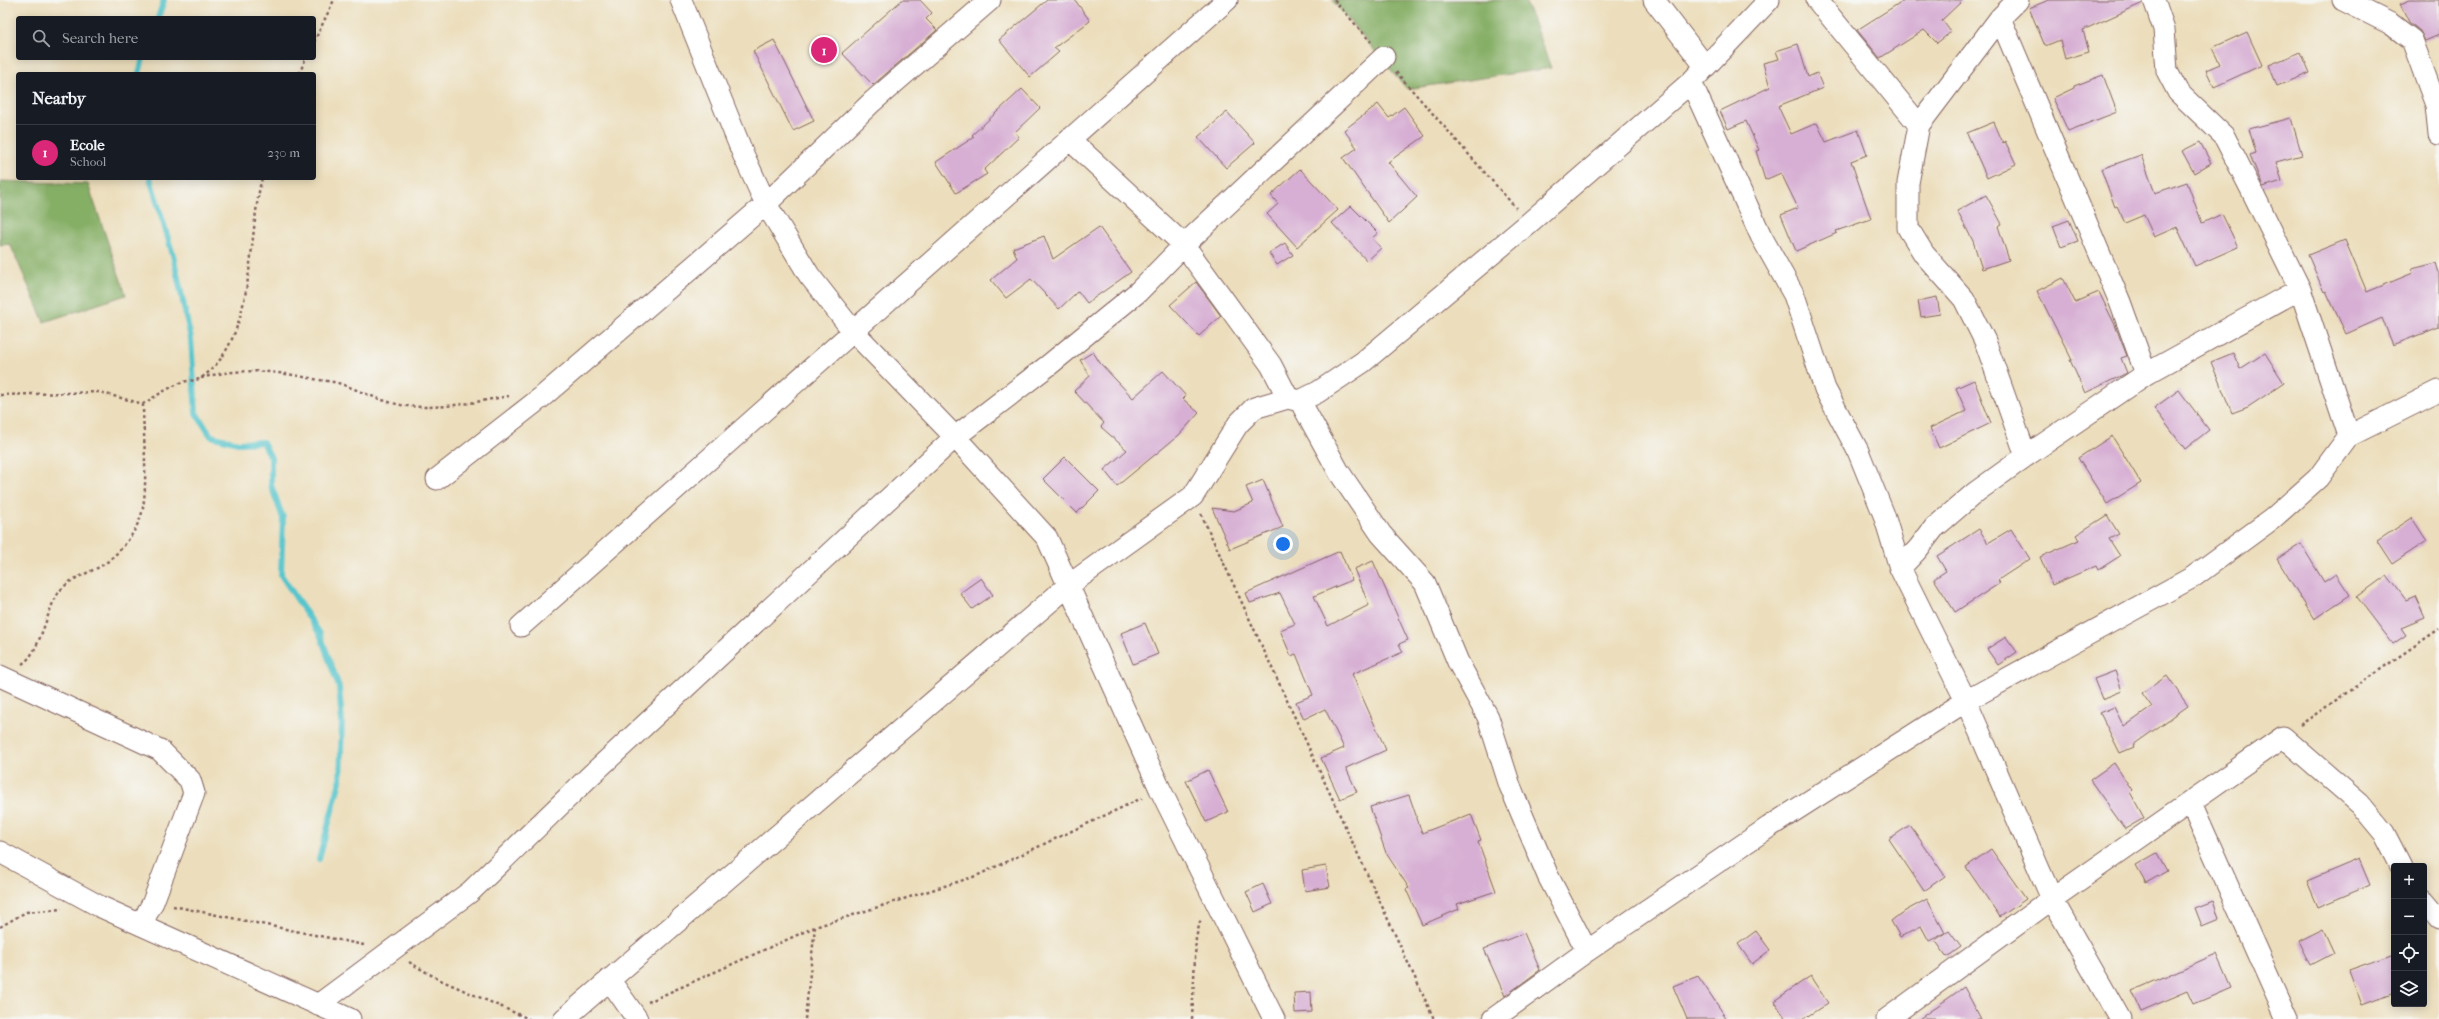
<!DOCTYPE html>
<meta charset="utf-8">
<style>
:root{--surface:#171b24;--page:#242831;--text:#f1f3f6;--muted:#9ea1a6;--line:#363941;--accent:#db2777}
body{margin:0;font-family:"IM FELL French Canon",serif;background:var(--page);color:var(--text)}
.controls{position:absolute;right:12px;bottom:12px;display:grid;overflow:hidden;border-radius:4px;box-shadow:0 2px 10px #0003}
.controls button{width:36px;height:36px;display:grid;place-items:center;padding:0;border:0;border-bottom:1px solid var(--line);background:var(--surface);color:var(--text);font:20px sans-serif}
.you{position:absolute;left:1283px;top:544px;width:14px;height:14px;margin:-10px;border:3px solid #fff;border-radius:50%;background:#1a73e8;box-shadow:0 0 0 6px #1a73e833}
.badge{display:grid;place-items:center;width:26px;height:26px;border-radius:50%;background:var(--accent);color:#fff;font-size:13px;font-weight:700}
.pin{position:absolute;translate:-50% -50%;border:2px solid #fff;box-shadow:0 1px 4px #0006}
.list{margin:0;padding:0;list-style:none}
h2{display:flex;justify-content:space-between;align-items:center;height:52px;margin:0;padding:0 16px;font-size:17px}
h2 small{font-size:13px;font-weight:400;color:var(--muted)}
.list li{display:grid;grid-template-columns:26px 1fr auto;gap:12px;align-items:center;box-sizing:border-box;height:56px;padding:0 16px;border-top:1px solid var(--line)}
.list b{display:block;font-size:15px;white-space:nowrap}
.list p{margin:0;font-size:13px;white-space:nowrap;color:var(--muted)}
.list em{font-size:13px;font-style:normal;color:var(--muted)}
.icon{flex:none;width:22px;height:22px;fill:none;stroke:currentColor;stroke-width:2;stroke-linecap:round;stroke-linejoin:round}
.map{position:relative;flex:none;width:2439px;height:1019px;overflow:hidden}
.search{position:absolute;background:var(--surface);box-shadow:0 2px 10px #0003;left:16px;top:16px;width:300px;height:44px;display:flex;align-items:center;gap:10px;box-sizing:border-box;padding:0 14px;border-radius:4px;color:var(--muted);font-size:15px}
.panel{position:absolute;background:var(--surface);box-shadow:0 2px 10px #0003;left:16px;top:72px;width:300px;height:108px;border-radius:4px}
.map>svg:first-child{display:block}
.forest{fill:#86af66;stroke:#686748}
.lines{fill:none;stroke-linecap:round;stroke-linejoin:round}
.stream{stroke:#57c5cc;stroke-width:6}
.building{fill:#d7afd4}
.minor-casing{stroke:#83625e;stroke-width:23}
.path{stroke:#83625e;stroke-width:2.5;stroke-dasharray:3 3;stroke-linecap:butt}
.minor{stroke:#fff;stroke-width:21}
</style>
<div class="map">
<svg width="2439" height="1019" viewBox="0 0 2439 1019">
<rect width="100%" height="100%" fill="#f6f6f2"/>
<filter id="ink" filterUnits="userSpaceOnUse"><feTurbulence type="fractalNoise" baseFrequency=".025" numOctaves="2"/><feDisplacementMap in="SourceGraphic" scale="8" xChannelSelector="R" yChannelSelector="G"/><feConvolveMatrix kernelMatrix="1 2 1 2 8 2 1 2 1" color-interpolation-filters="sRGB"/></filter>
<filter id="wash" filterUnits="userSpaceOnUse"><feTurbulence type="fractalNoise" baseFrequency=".012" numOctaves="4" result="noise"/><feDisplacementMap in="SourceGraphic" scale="16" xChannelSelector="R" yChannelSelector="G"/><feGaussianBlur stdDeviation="0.9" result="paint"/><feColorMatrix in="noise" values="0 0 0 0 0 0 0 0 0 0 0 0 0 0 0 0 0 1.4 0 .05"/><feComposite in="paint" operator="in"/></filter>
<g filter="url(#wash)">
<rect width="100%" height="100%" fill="#ecdebc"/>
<path class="forest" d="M1332 0H1525L1551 68 1407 89Z
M0 181 88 184 126 295 44 322 10 244 0 245Z"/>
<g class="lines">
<path class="stream" d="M158 18 164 0
M139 74 143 58
M150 178 173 255 191 339 196 413 211 436 238 443 263 442 271 458V485L283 518 281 575 320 634 339 687 342 722 340 781 319 859"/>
</g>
<g id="blocks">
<path class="building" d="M902 0H920L932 13 926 19 937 30 873 85 842 53Z
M1047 0H1075L1090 21 1054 48 1059 52 1030 77 999 40Z
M1904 0H1963L1942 20 1951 32 1937 43 1924 30 1880 58 1857 30Z
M2049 0H2142L2143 3 2083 30 2089 52 2065 59 2060 40 2045 46 2029 8Z
M2410 0H2439V35L2425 41 2420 31 2409 22 2400 4Z
M2247 32 2262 65 2214 87 2206 70 2220 64 2212 48Z
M774 40 814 121 793 131 753 51Z
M1798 44 1808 77 1817 73 1823 88 1778 106 1791 134 1817 123 1826 142 1858 130 1867 155 1851 161 1871 219 1836 231 1837 233 1796 251 1781 215 1798 208 1781 173 1765 180 1756 151 1759 150 1746 121 1728 129 1720 111 1770 87 1763 63 1779 59 1776 51Z
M2301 52 2310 73 2277 86 2269 65Z
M2103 75 2117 112 2068 131 2053 98 2074 88V86Z
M1022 89 1040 108 1015 132 1019 137 984 170 987 174 956 193 936 162 974 137 972 135Z
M1378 104 1389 118 1404 107 1425 136 1388 162 1417 197 1389 223 1343 158 1357 148 1344 130Z
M1227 112 1255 143 1226 168 1198 137Z
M2291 118 2302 155 2276 162 2282 181 2263 187 2250 155 2256 153 2249 129Z
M1994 122 2003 143 2005 141 2016 164 1987 178 1967 133Z
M2200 142 2211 163 2194 173 2182 151Z
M2141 155 2155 193 2187 182 2202 223 2222 214 2238 247 2195 266 2177 227 2154 237 2144 215 2125 223 2117 206 2115 207 2101 169Z
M1300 169 1338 210 1297 247 1267 214 1278 204 1271 195Z
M1986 195 2002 224 1998 226 2009 260 1982 269 1973 241 1957 211Z
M1351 206 1378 233 1372 238 1381 248 1367 261 1332 223Z
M2069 220 2078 241 2061 247 2053 226Z
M1099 227 1131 272 1087 303 1078 291 1059 309 1031 279 1006 298 991 280 1017 258 1013 248 1044 236 1053 259Z
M2345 240 2367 292 2413 273 2412 269 2436 263 2439 273V327L2393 345 2382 318 2346 334 2326 291 2324 292 2308 255Z
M1285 243 1293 255 1277 265 1269 253Z
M2063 278 2075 302 2099 292 2115 325 2127 356 2121 358 2127 373 2085 393 2070 360H2072L2037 291Z
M1196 282 1221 316 1199 336 1170 305Z
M1937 297 1940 314 1921 317 1918 301Z
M1093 352 1100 363 1133 398 1163 371 1186 396 1183 399 1199 413 1179 435 1117 486 1104 470 1127 450 1101 427 1104 423 1074 391 1090 376 1080 360Z
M2233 353 2240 369 2265 353 2284 383 2248 407 2232 413 2211 362Z
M1974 380 1991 423 1939 448 1930 428 1966 411 1956 388Z
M2179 390 2209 430 2185 449 2154 408Z
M2112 436 2141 483 2107 504 2078 458Z
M1065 457 1099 491 1077 513 1043 479Z
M1263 480 1283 527 1230 549 1212 508 1234 511 1253 503 1246 487Z
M2107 515 2119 534 2109 539 2120 556 2098 570 2096 566 2052 585 2040 557 2079 540 2076 535Z
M2412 518 2427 541 2392 564 2377 541Z
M1979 529 1988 543 2011 529 2030 559 1998 580 2000 583 1955 612 1934 579 1946 571 1937 556Z
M2301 544 2324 582 2336 574 2350 595 2314 619 2277 559Z
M1340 551 1352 580 1314 596 1328 626 1369 605 1354 569 1373 561 1408 640 1399 644 1403 652 1352 674 1386 750 1346 768 1357 792 1340 799 1321 758 1344 748 1325 709 1304 719 1296 702 1313 695 1296 654 1291 656 1280 630 1295 624 1280 593 1250 603 1246 593Z
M2387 575 2406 600 2415 596 2425 618 2401 628 2406 635 2393 644 2357 597Z
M981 578 993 595 972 609 960 593Z
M1145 623 1158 654 1133 664 1121 633Z
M2006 637 2017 652 1998 665 1987 649Z
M2115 671 2122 691 2102 699 2094 679Z
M2167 676 2188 706 2133 745 2134 747 2120 753 2100 713 2114 707 2124 727 2152 707 2142 693Z
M2114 763 2132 790 2130 792 2144 818 2125 829 2090 780Z
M1208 770 1228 812 1206 822 1186 781Z
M1409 795 1422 833 1471 814 1481 840 1478 841 1496 891 1457 904 1459 909 1422 925 1406 889 1409 888 1386 853 1370 807Z
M1910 825 1945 876 1924 891 1889 839Z
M1991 849 2026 899 2000 917 1966 867Z
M2157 853 2167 871 2146 883 2136 865Z
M2359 859 2370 885 2318 907 2307 881Z
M1326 866 1330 887 1305 891 1302 870Z
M1263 884 1272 904 1255 912 1246 892Z
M1927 899 1945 933 1929 941 1921 926 1900 937 1891 921 1900 914Z
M2213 901 2219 919 2202 926 2195 908Z
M2323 929 2334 953 2311 965 2299 941Z
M1756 931 1770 950 1752 964 1738 944Z
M1949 931 1961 947 1947 957 1935 940Z
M1524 933 1540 970 1505 996 1484 949Z
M2216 954 2231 988 2194 1004 2188 991 2141 1011 2132 991Z
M2394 954V993L2362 1005 2349 970Z
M1812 975V979L1828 1003 1803 1019H1786L1774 1001Z
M1698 976 1727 1019H1687L1673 986Z
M1964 987 1981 1019H1919Z
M1311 992 1312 1012 1295 1013 1294 993Z"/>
</g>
</g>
<g filter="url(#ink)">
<use href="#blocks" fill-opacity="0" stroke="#83625e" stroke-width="1"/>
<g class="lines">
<g class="minor-casing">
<path id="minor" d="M681 0 743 154 766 204 809 275 853 331 955 437 1047 538 1160 789 1274 1019
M1654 0 1705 66
M1817 0 1919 125 1908 183V228L1924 254 1964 299 1985 341 2026 456
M2154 0 2164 29 2167 71 2178 92 2224 136 2251 189 2300 289 2349 436
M2343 0 2391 24 2412 40 2436 105 2439 134
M2000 18 2120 302 2146 374
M1691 82 1761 236 1794 295 1825 389 1858 451 1884 515 1900 568 1966 701 2052 899 2120 1019
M1919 125 2000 18 2018 0
M1069 139 1184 245 1271 365 1288 398
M1300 401 1339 472 1381 534 1425 583 1458 662 1488 717 1510 786 1548 876 1587 951
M437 479 542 397 766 204 872 102 990 0
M1900 568 1918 549 1934 528 1976 492 2026 456 2146 374 2300 289
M521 626 1227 0
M0 676 160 750 190 780 194 793 153 902 141 925
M2191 803 2287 1019
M0 852 99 906 350 1019
M2424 900 2439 918
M609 979 637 1019
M318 1005 470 892 590 776 955 437 1049 365 1138 292 1184 245 1384 57
M564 1019 1069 585 1193 496 1238 424 1254 408 1288 398 1300 401 1318 392 1363 362 1529 223 1691 82 1769 0
M1493 1019 1587 951 1769 827 1966 701 2193 577 2272 519 2318 478 2349 436 2439 391
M1887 1019 2052 899 2283 737 2360 804 2384 833 2401 866"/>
</g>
<path class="path" d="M1334 0 1371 42
M314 42 334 0
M1396 72 1516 208
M299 74 306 58
M201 378C239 367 276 371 314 379 323 381 333 381 341 384 361 391 380 401 401 405 437 411 474 402 509 396
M0 395 99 392 143 404C156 396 169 387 183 382 189 380 196 381 201 378 257 340 247 236 262 178
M1201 514 1434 1019
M22 664C40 653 46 613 57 595 69 576 91 574 107 562 122 550 134 535 141 516 149 491 143 433 143 404
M2300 725 2439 629
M173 906 364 945
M0 927 26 912 62 909
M409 962 438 979 529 1019
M648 1002 815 927 976 876 1142 798
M805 1019 815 927
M1192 1019 1196 938 1201 918"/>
<use href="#minor" class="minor"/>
</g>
</g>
</svg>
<div class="controls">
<button>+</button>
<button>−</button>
<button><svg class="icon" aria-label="locate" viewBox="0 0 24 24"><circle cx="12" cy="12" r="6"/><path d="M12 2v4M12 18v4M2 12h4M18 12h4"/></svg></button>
<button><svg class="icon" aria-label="layers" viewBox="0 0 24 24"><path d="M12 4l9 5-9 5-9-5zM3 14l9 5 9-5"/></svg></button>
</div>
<div class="you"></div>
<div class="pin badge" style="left:824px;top:50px">1</div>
<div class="search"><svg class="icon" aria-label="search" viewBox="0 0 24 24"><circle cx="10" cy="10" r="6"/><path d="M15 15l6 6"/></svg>Search here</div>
<section class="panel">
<h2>Nearby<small></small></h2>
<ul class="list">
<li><span class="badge">1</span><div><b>Ecole</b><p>School</p></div><em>230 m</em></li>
</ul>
</section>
</div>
